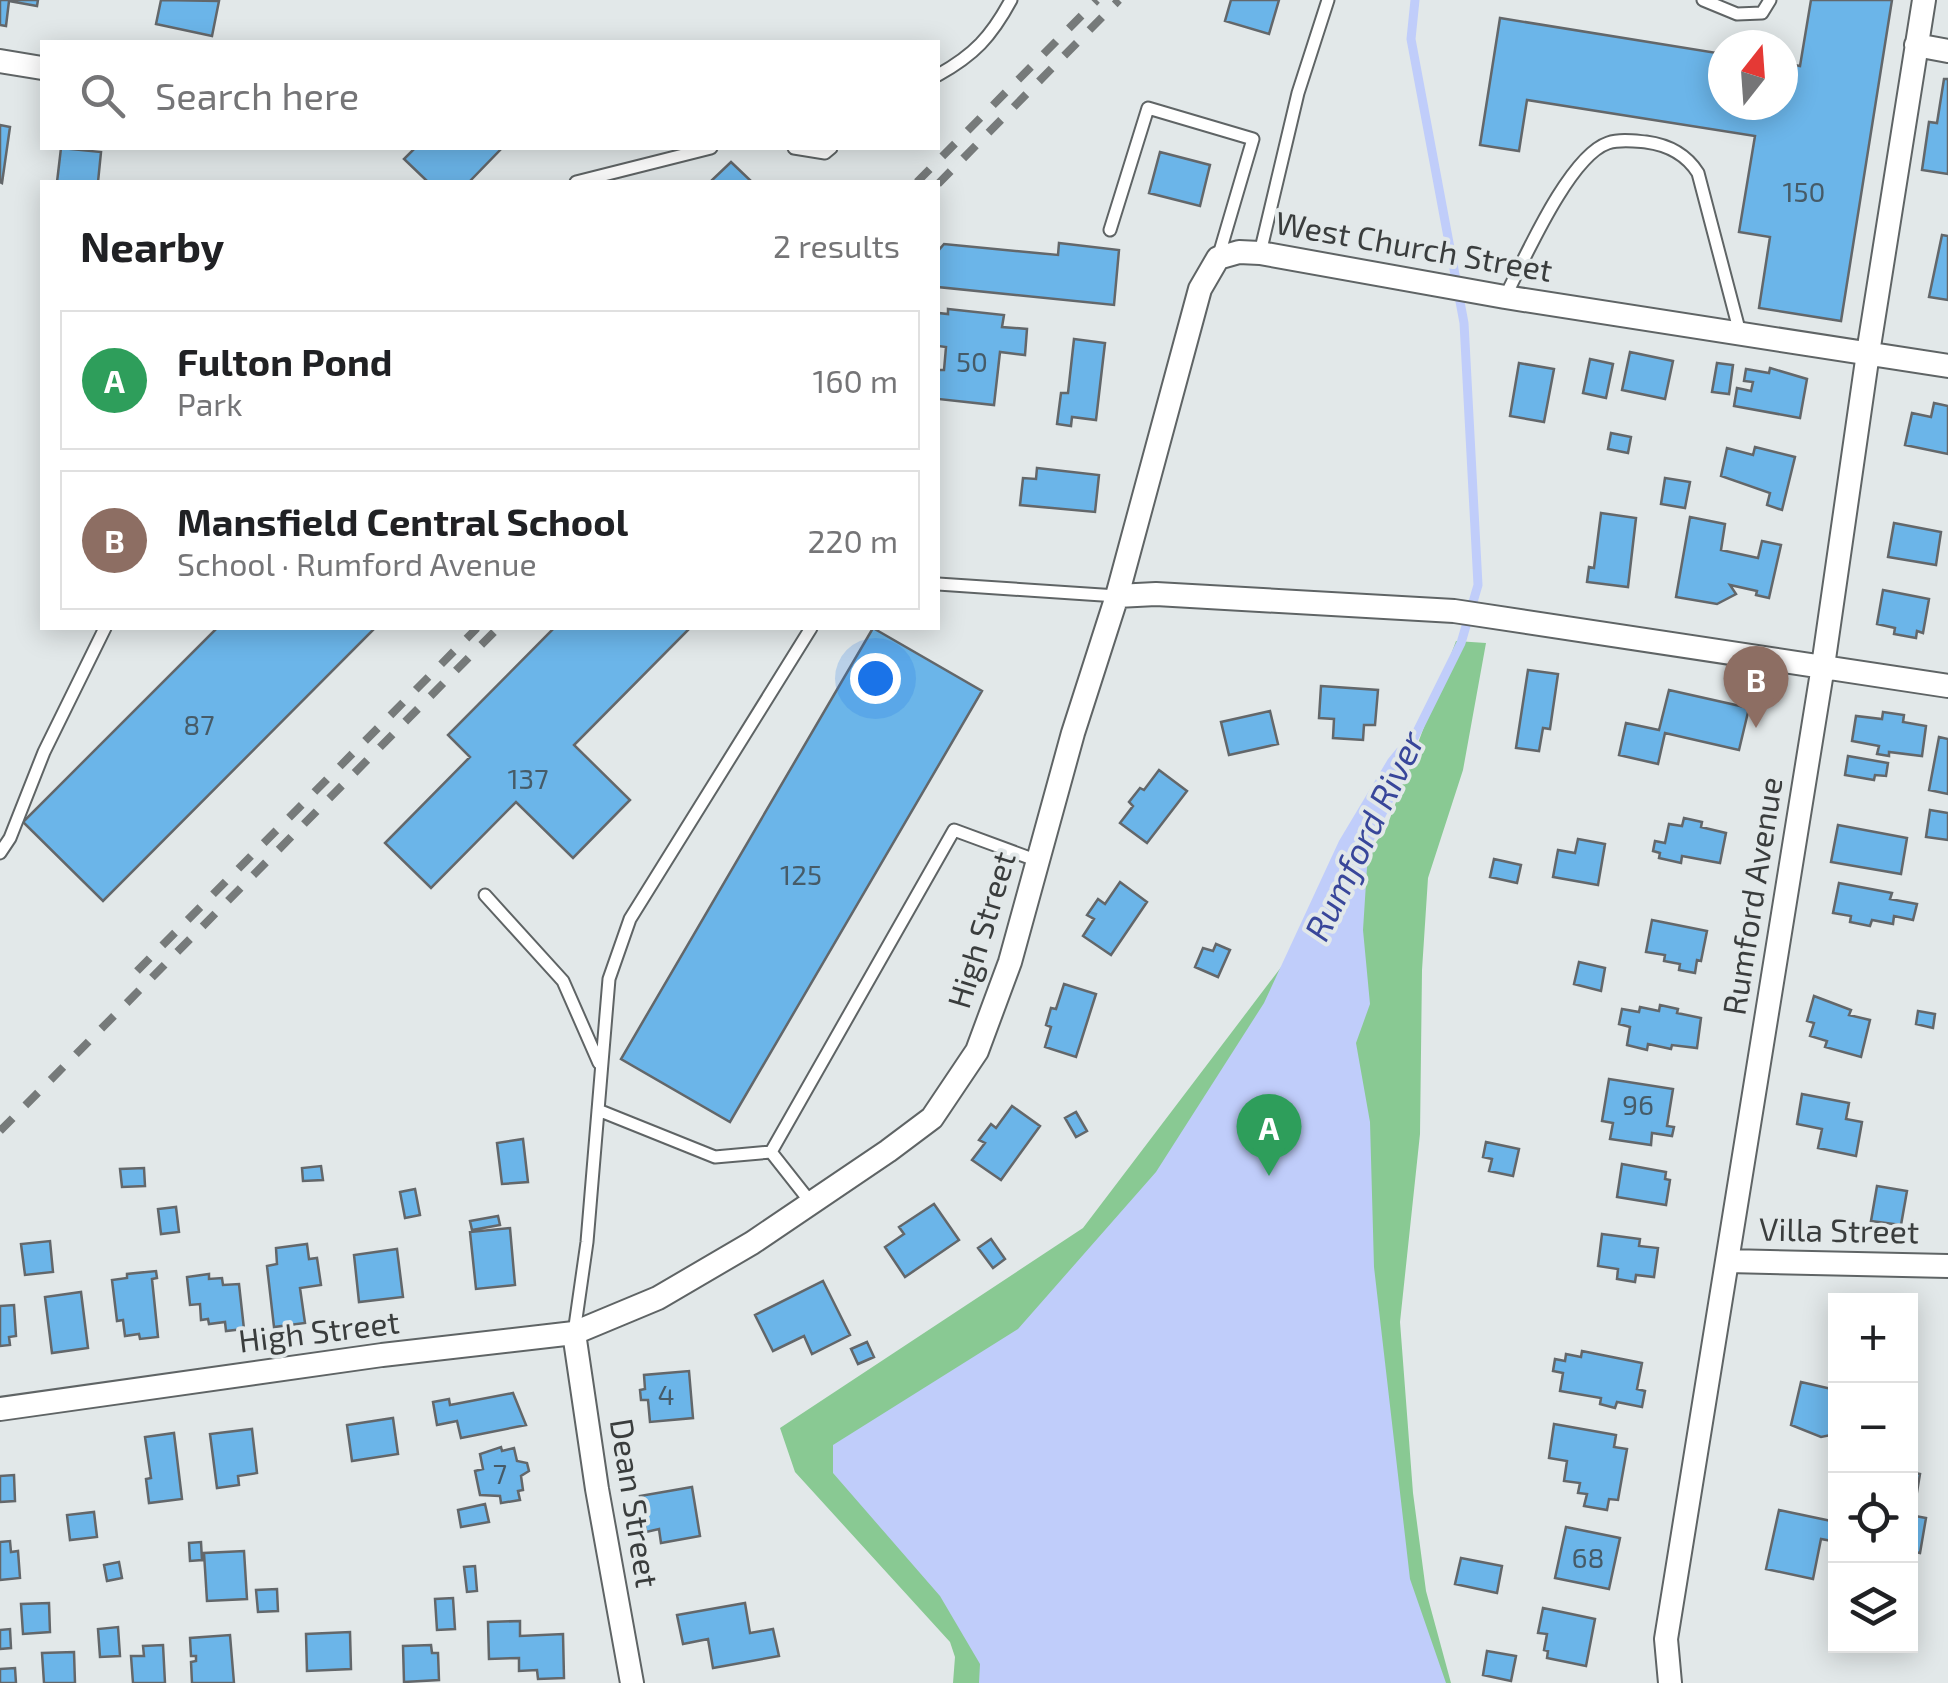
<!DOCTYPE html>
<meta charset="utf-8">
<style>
:root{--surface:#fff;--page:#f6f6f6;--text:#202124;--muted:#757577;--line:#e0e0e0;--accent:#b45309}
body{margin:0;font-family:"Exo 2",sans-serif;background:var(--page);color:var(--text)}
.controls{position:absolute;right:30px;bottom:30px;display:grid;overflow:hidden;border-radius:0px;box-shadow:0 5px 25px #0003}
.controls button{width:90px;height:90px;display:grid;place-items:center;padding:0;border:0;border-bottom:2px solid var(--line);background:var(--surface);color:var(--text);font:50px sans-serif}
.compass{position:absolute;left:1708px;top:30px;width:90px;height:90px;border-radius:50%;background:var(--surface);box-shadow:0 5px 25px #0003;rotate:17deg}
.you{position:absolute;left:875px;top:678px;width:35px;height:35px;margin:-25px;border:8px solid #fff;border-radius:50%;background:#1a73e8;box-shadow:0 0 0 15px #1a73e833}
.badge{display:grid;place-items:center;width:65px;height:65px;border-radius:50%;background:var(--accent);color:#fff;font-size:32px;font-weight:700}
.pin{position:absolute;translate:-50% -82px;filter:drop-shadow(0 2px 5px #0008)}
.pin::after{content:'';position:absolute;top:52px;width:35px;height:30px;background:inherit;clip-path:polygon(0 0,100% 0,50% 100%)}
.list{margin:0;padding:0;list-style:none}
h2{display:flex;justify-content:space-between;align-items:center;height:130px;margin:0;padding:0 40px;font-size:42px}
h2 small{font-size:32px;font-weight:400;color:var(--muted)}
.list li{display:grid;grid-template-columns:65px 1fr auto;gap:30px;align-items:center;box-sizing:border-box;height:140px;margin:0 20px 20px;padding:0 20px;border:2px solid var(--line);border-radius:0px}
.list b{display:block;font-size:38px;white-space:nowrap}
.list p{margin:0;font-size:32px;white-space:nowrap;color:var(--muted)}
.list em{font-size:32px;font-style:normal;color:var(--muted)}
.icon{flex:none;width:55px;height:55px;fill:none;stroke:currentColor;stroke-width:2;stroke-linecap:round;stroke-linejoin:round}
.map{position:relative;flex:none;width:1948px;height:1683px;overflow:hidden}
.search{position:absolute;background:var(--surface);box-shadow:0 5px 25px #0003;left:40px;top:40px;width:900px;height:110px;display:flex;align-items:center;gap:25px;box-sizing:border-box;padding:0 35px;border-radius:0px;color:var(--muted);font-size:38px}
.panel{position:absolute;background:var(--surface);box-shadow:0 5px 25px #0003;left:40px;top:180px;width:900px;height:450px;border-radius:0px}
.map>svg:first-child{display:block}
.green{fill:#89c993}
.water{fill:#c0cdfa}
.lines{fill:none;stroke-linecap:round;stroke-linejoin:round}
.stream{stroke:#c0cdfa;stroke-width:9}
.building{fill:#6bb5e9;stroke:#63676a;stroke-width:2.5}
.service-casing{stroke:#5f6465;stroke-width:15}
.minor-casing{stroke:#5f6465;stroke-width:26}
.service{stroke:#fff;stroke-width:11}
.minor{stroke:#fff;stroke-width:22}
.rail{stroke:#767a7a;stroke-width:8;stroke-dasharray:18 18;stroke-linecap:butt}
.labels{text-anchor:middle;stroke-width:8;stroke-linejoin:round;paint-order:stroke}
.number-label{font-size:28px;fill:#465b68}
.street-label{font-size:32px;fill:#3a3d3d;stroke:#e2e8e9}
.water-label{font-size:35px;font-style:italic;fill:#38469a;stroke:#e2e8e9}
</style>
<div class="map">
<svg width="1948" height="1683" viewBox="0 0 1948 1683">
<rect width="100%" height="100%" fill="#e2e8e9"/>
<path class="green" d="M1456 641 1486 643 1463 770 1428 878 1422 970 1420 1134 1400 1322 1413 1493 1426 1591 1451 1683H953L955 1657 950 1642 795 1472 780 1428 1083 1228 1386 829Z"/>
<path class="water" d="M1407 745 1413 752V761L1368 852 1363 930 1370 1004 1356 1043 1370 1122 1374 1267 1410 1579 1446 1683H979L980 1664 940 1596 833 1473V1445L1018 1329 1156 1172 1264 1003 1339 841 1388 759 1397 748Z"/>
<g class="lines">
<path class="stream" d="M1405 756 1461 643 1478 585 1464 323 1411 39 1415 0"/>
</g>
<path class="building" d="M0 0H38L37 6 9 1 6 26 0 25Z
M161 0 219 1 212 36 156 24Z
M1231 0H1279L1269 34 1225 21Z
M1811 0H1892L1841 321 1759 308 1770 237 1739 232 1755 136 1527 100 1519 151 1480 145 1500 18 1723 54V105H1783V63L1800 66Z
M1944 79H1948V174L1922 170 1929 122 1937 123Z
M0 125 10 127 2 183 0 182Z
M61 148 101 152 98 182H57Z
M415 148H502L469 182H428L404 159Z
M1160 152 1210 165 1200 206 1149 193Z
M731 162 752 182H710Z
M1942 235 1948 236V300L1929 297Z
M1059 243 1119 250 1114 305 938 287V251L944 244 1058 255Z
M948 309 1004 315 1002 327 1027 329 1025 355 1000 352 994 405 938 399V370H944L946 347 938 346V313L948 314Z
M1074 339 1105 343 1096 420 1072 417 1071 426 1057 424 1061 393H1068Z
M1630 352 1673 361 1665 399 1622 390Z
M1590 359 1613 364 1606 398 1583 393Z
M1519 363 1554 369 1544 422 1510 416Z
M1717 363 1733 365 1729 394 1712 392Z
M1770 368 1807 379 1800 418 1734 406 1737 388 1751 391 1753 382 1744 381 1746 369 1769 373Z
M1934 403 1948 406V454L1905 445 1912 413 1931 417Z
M1611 433 1631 437 1628 453 1608 449Z
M1755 447 1795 457 1782 510 1767 505 1770 493 1721 476 1727 448 1753 455Z
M1037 468 1099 475 1095 512 1020 505 1023 478 1036 479Z
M1665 478 1690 482 1685 508 1661 504Z
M1601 513 1636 518 1628 587 1587 582 1589 567 1594 568Z
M1690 517 1725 524 1721 550 1758 558 1762 541 1781 545 1769 598 1756 595 1757 591 1730 585 1736 594 1717 604 1676 597Z
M1894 523 1941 532 1936 565 1888 557Z
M1883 590 1929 599 1923 633 1917 631 1916 638 1894 634 1895 628 1877 624Z
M217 628H375L103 901 23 822Z
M554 628H690L574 745 630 800 573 858 516 802 431 888 385 843 470 757 448 735Z
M873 628 982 691 730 1122 621 1059Z
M1528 670 1558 674 1550 729 1543 728 1539 751 1516 748Z
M1321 686 1378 690 1375 725H1364L1363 740 1333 738 1334 719 1319 718Z
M1669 690 1749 708 1739 750 1665 733 1658 764 1619 755 1626 723 1659 730Z
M1270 711 1278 744 1229 755 1221 722Z
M1883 712 1904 715 1903 722 1926 726 1922 756 1889 752V756L1877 754 1879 746 1852 741 1856 716 1882 719Z
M1939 737 1948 739V794L1929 790Z
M1848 756 1888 763 1886 776 1875 775 1874 780 1845 775Z
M1159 770 1187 791 1147 843 1120 823 1133 806 1129 802 1140 788 1144 790Z
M1930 810 1948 813V840L1926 837Z
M1684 818 1702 822 1701 827 1726 833 1720 863 1682 856 1681 863 1659 858 1660 853 1653 851 1655 841 1665 843 1669 824 1682 826Z
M1838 825 1907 838 1901 874 1831 862Z
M1578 839 1605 844 1598 885 1553 877 1558 850 1575 853Z
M1494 859 1521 865 1517 883 1490 877Z
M1120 882 1147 902 1111 955 1083 936 1094 919 1087 915 1098 899 1105 904Z
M1839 883 1892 893 1890 899 1917 904 1913 920 1894 916 1893 924 1872 920 1870 926 1850 922 1851 916 1833 913Z
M1652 920 1707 931 1701 961 1697 960 1695 973 1679 970 1680 964 1664 961 1665 955 1646 952Z
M1216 944 1230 950 1218 977 1195 967 1203 948 1213 951Z
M1579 962 1605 968 1601 991 1574 984Z
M1064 984 1096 994 1076 1057 1045 1047 1051 1027 1046 1025 1051 1008 1056 1009Z
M1814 996 1851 1010 1849 1015 1870 1020 1861 1057 1825 1047 1827 1041 1810 1036 1814 1023 1807 1021Z
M1660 1005 1678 1009 1677 1013 1701 1018 1697 1048 1672 1045 1671 1049 1648 1044 1647 1050 1627 1045 1630 1027 1619 1024 1622 1009 1639 1012 1640 1007 1659 1011Z
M1918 1011 1935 1014 1933 1028 1916 1024Z
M1609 1079 1673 1089 1667 1126 1674 1127 1672 1136 1652 1133 1651 1145 1610 1139 1613 1123 1602 1121Z
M1802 1094 1849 1103 1846 1119 1862 1122 1856 1156 1818 1148 1822 1129 1797 1124Z
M1012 1106 1040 1126 1001 1180 972 1160 985 1143 979 1140 991 1124 996 1128Z
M1076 1112 1087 1131 1076 1137 1065 1118Z
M523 1139 528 1182 502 1184 497 1143Z
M1486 1142 1519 1149 1513 1176 1489 1171 1492 1159 1483 1157Z
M1622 1164 1666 1172 1665 1179 1670 1180 1666 1205 1617 1197Z
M321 1166 323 1180 303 1181 302 1168Z
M144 1168 145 1186 122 1187 120 1169Z
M1877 1186 1907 1191 1901 1225 1871 1221Z
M415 1189 420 1215 405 1218 400 1192Z
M934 1204 959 1240 905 1277 885 1247 904 1234 899 1227Z
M176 1207 179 1232 161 1234 158 1209Z
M498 1216 500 1225 472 1230 470 1221Z
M510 1228 515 1285 476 1289 470 1232Z
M1602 1234 1640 1239 1639 1246 1658 1248 1654 1277 1636 1275 1635 1282 1617 1279 1618 1269 1598 1266Z
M991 1239 1005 1259 993 1268 978 1248Z
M50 1241 53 1272 25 1275 21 1244Z
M307 1244 309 1259 317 1258 321 1285 300 1288 305 1323 274 1327 267 1266 277 1264 276 1248Z
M397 1249 403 1297 359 1302 354 1255Z
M156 1271 157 1278 152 1279 158 1337 140 1339 139 1334 125 1336 123 1320 117 1321 112 1280 127 1278V1274Z
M209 1274V1279L222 1278 223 1285 239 1284 244 1329 226 1331 225 1322 209 1324 208 1319 201 1320 200 1304 190 1305 187 1277Z
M823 1281 850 1335 812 1354 804 1336 773 1351 755 1315Z
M81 1292 88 1348 52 1353 45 1297Z
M14 1305 16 1336 9 1337 10 1345 0 1346V1306Z
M867 1342 874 1357 858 1364 851 1349Z
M1582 1351 1642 1363 1637 1389 1645 1391 1642 1407 1617 1402 1615 1408 1600 1404 1601 1398 1560 1391 1563 1373 1553 1371 1555 1359 1565 1361 1566 1354 1581 1357Z
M689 1371 693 1418 650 1422 648 1400H641L640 1390 645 1389 644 1375Z
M1801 1382 1836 1390V1434L1821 1437 1791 1425Z
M513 1393 526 1425 461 1438 457 1421 437 1425 433 1402 449 1399 450 1405Z
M393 1418 398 1454 352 1461 347 1425Z
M1554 1424 1616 1435 1614 1447 1627 1449 1618 1500 1609 1499 1607 1510 1584 1506 1587 1494 1578 1493 1580 1483 1564 1481 1567 1461 1549 1458Z
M252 1429 257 1473 238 1476 239 1485 217 1488 210 1434Z
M174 1433 182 1499 149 1503 146 1479 151 1478 145 1437Z
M501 1447 502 1451 514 1448 517 1461 527 1463 529 1471 521 1476 523 1490 518 1491 520 1500 501 1503 500 1496 480 1495 475 1471 483 1469 480 1454Z
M1910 1472 1920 1474 1915 1504H1910Z
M14 1475 15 1501 0 1502V1476Z
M692 1487 700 1536 661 1543 659 1529 646 1532 640 1496Z
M485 1504 489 1522 461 1527 458 1510Z
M1779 1510 1836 1522 1832 1541 1821 1539 1813 1579 1766 1569Z
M94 1512 97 1537 70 1540 67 1515Z
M1910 1515 1926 1518 1920 1553 1910 1551Z
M1566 1527 1620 1538 1609 1589 1555 1578Z
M10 1541 11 1552 18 1551 20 1578 0 1580V1542Z
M201 1542 202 1560 190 1561 189 1543Z
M244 1551 247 1599 207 1601 204 1553Z
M1461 1558 1502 1566 1497 1593 1455 1584Z
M119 1562 122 1578 107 1581 104 1565Z
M475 1566 477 1591 467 1592 464 1567Z
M277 1589 278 1611 258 1612 256 1590Z
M453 1598 455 1629 437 1630 435 1599Z
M49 1603 50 1632 23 1634 21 1604Z
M745 1603 750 1633 773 1629 779 1656 713 1668 708 1639 683 1644 677 1615Z
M1543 1608 1595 1619 1586 1666 1547 1658 1548 1651 1544 1650 1547 1634 1538 1633Z
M520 1621V1636L563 1634 564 1678 538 1679 537 1670 519 1671V1658L489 1659 488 1622Z
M118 1627 120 1656 100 1657 98 1629Z
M10 1629 11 1648 0 1649V1630Z
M350 1632 351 1669 307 1671 306 1634Z
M230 1635 234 1683H192L191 1662 196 1661V1656H191L190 1638Z
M163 1645 165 1683H133L131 1656H144L143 1646Z
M431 1645 432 1653H438L439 1680 404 1682 403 1646Z
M1487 1651 1516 1656 1511 1681 1483 1675Z
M74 1652 75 1683H44L42 1653Z
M15 1668 16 1683H0V1669Z"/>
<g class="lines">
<g class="service-casing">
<path id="service" d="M1703 0 1737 14 1762 13 1770 0
M938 75C974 55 991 37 1011 0
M794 148 825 153 831 148
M576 182 711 148
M1110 230 1148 108 1253 139 1218 258
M1260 253 1298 93 1328 0
M1505 297C1524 260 1569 156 1608 143 1620 139 1634 141 1646 142 1669 145 1686 154 1698 173L1740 333
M938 584 1117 596
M0 853 10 838 44 752 105 628
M485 895 563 981 599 1063
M598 1110 715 1157 771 1152
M812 1204 771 1152 954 830 1038 861
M574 1333 587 1242 609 979 630 919 811 628"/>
</g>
<g class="minor-casing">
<path id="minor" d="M1916 45 1948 51
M0 61 42 68
M1117 596 1200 289 1218 258 1239 252 1260 253 1505 297 1948 366
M1728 1261 1948 1266
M574 1333 597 1489 632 1683
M0 1409 382 1355 574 1333 658 1298 752 1243 888 1151 932 1118 977 1051 1010 962 1073 733 1117 596 1156 594 1454 611 1948 686
M1670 1683 1666 1639 1823 666 1868 353 1924 0"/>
</g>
<use href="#service" class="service"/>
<use href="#minor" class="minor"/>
<path class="rail" d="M917 182 1097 0
M938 184 1119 0
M137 971 477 628
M0 1131 498 628"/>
</g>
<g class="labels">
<g class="number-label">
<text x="1804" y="202">150</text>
<text x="972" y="372">50</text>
<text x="199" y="735">87</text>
<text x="528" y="789">137</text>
<text x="801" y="885">125</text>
<text x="1638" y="1115">96</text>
<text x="666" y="1405">4</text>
<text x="500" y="1484">7</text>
<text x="1588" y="1568">68</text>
</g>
<g class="street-label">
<text transform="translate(1414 247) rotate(10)" y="11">West Church Street</text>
<text transform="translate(1753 896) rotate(-81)" y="11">Rumford Avenue</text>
<text transform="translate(982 930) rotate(-73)" y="11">High Street</text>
<text transform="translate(1839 1231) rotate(1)" y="11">Villa Street</text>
<text transform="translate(319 1332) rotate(-7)" y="11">High Street</text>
<text transform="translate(634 1503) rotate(81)" y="11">Dean Street</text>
</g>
<g class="water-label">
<text transform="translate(1365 836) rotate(-64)" y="12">Rumford River</text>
</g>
</g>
</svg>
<div class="controls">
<button>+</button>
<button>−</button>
<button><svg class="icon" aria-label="locate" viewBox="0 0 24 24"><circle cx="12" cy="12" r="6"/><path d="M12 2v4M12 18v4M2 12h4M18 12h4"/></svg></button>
<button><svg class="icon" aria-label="layers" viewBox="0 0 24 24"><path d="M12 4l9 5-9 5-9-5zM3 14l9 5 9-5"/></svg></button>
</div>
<svg class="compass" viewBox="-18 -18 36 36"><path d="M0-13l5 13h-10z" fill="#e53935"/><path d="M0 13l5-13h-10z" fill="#757577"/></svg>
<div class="you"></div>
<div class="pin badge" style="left:1269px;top:1176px;background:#2e9e5b">A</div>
<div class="pin badge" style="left:1756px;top:728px;background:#8d6e63">B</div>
<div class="search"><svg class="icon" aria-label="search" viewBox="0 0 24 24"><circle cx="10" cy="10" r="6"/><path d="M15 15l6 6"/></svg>Search here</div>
<section class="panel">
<h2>Nearby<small>2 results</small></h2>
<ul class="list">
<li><span class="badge" style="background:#2e9e5b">A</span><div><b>Fulton Pond</b><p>Park</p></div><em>160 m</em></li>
<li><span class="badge" style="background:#8d6e63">B</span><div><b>Mansfield Central School</b><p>School · Rumford Avenue</p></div><em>220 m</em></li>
</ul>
</section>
</div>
